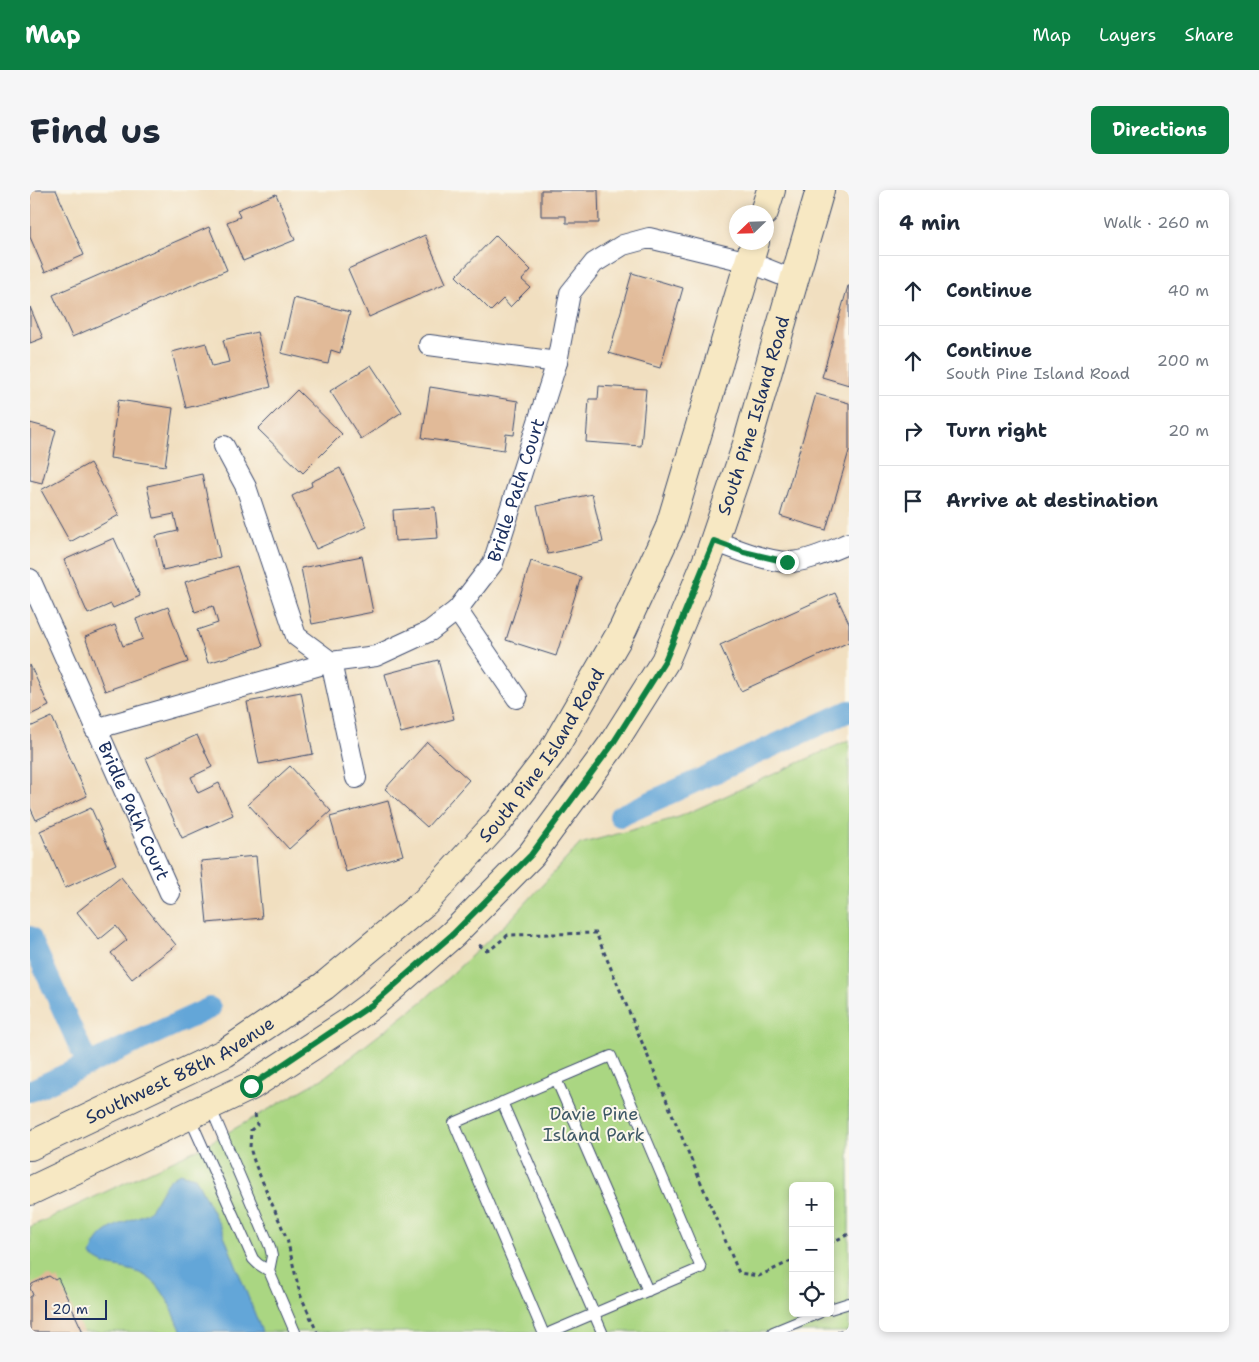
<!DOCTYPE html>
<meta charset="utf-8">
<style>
:root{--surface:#fff;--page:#f6f6f7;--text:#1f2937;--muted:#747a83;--line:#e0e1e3;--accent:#0b8043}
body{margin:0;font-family:"Shantell Sans",sans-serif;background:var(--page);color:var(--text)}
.controls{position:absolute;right:15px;bottom:15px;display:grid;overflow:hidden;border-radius:8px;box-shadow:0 2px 8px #0003}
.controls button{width:45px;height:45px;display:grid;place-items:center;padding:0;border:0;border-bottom:1px solid var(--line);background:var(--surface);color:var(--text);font:25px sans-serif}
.compass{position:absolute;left:699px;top:15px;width:45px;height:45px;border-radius:50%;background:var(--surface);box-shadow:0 2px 8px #0003;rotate:247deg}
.scale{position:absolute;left:15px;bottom:12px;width:62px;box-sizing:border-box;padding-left:5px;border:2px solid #1b2f5e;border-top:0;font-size:14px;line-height:18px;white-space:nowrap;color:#1b2f5e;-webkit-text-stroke:4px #fbf7ec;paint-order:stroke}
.stop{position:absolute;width:15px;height:15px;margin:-11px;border:4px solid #0b8043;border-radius:50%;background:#fff}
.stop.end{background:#0b8043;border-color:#fff;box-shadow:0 1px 5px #0008}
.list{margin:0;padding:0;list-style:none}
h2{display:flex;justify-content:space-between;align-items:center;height:65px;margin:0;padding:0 20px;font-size:21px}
h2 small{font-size:16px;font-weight:400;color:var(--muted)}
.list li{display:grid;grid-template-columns:32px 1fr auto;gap:15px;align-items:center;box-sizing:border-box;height:70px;padding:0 20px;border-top:1px solid var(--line)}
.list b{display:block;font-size:19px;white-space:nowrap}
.list p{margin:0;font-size:16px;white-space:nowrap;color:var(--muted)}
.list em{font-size:16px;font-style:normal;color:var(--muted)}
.icon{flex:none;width:28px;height:28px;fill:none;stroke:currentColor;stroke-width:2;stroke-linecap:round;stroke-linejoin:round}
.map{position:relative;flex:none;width:819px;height:1142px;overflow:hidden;border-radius:8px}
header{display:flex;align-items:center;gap:30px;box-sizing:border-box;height:70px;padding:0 25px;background:var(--accent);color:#fff}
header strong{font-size:24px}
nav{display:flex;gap:28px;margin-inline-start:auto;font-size:18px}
.intro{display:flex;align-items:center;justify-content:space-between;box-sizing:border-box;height:120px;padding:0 30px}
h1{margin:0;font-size:35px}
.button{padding:12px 22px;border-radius:8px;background:var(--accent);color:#fff;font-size:18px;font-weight:700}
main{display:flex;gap:30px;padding:0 30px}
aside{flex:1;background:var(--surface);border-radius:8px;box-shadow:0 2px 8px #0003}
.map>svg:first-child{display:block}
.green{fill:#aad682;stroke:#628270;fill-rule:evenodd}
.water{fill:#64a6d8;stroke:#406a9b}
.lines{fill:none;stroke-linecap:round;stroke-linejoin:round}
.canal{stroke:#64a6d8;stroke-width:22}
.building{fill:#e1ba98}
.service-casing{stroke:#3b496d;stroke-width:12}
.minor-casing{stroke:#3b496d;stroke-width:22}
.secondary-casing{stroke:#3b496d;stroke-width:30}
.path{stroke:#3b496d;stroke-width:3;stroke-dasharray:4 4;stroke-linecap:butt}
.service{stroke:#fff;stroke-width:10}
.minor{stroke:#fff;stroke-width:20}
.secondary{stroke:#f7e8c3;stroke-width:28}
.route{stroke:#0b8043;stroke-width:6}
.labels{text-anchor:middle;stroke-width:4;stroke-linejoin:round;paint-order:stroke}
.street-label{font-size:18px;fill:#1b2f5e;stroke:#fbf7ec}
.park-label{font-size:18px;fill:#3f5967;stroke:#fbf7ec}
</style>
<header>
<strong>Map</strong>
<nav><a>Map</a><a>Layers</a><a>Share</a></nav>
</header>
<div class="intro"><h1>Find us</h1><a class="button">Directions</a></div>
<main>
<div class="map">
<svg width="819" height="1142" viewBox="0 0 819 1142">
<rect width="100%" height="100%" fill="#fbf7ec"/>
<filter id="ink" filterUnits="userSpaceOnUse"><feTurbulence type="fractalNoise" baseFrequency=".02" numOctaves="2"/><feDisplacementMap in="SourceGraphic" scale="10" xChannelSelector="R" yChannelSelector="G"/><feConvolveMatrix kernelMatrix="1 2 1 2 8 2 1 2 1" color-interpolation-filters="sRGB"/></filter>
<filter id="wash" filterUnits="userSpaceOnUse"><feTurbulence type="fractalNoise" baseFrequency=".0096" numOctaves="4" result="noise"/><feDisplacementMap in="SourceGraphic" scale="20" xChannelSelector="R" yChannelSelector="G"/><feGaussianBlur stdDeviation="1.12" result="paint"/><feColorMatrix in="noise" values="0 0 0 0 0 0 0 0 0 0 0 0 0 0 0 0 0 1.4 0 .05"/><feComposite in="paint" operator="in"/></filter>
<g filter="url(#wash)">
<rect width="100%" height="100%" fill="#f1dfc0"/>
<path class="green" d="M819 550V1142H0V1037L174 956 292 889 394 810 482 728 550 654 649 627ZM763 996H800V1123H763Z"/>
<path class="water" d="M150 983 165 987 192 1040 232 1142H152C138 1112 132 1086 96 1079 79 1075 77 1077 61 1066 66 1042 84 1036 105 1028 109 1026 116 1025 119 1021 131 1007 132 991 150 983Z"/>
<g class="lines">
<path class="canal" d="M590 626 819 521
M0 747 58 875
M0 901 180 818"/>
</g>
<g id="blocks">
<path class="building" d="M0 0H26L54 65 15 82 0 47Z
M511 0H568L569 33H536V26H511Z
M246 4 265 50 213 71 197 32 210 27 207 20Z
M179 37 197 80 42 147 23 105Z
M395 45 416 93 339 127 318 79Z
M466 45 501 80 492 90 500 97 480 117 473 109 461 121 426 86Z
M602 83 653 98 630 178 579 163Z
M818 96H819V195L792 187Z
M264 108 320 122 310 163 301 160 298 174 251 163Z
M0 117 13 148 0 153Z
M227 142 241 197 156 218 142 162 176 153 182 176 199 172 193 150Z
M341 175 372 222 331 249 300 201Z
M569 196 616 199 611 256 556 252 559 209H568Z
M400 197 488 211 484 245 476 244 474 260 392 248Z
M267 200 312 244 273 283 228 239Z
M786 204 819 213V261L796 340 750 326Z
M88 210 143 218 135 276 80 268Z
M0 233 26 240 12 293 0 290Z
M60 273 89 325 40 352 11 300Z
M310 278 337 337 286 359 262 306 282 296 281 292Z
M172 284 190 367 133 380 126 346 148 341 144 324 124 328 117 296Z
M562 304 573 352 518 364 507 316Z
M405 317 408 348 365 351 363 320Z
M84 348 110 406 83 418 81 414 58 424 34 370Z
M332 366 343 422 282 434 271 378Z
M501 371 551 387 526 466 476 450Z
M207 376 233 456 178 473 167 440 188 433 183 416 165 422 155 392Z
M805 403 819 433V452L711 501 690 455Z
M138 417 158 472 75 501 55 447 85 435 93 456 113 449 106 429Z
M408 470 424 529 371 543 355 484Z
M0 475 19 516 0 525Z
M271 502 283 564 229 574 217 512Z
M22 527 57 606 6 630 0 617V537Z
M167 545 182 577 161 587 168 603 189 593 203 625 152 648 116 568Z
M397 552 439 590 397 637 355 599Z
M260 576 301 621 259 659 218 614Z
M358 611 373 665 316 682 300 627Z
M61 618 86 674 35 698 10 641Z
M226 666 232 728 177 733 171 671Z
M91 687 146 755 102 789 81 763 97 750 86 736 69 750 47 722Z
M19 1086 25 1090 28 1088 53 1142H0V1107L3 1105 0 1098 2 1094Z"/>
</g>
</g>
<g filter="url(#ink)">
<use href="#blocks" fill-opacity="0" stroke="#3b496d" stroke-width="1"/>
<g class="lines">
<g class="service-casing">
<path id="service" d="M526 889 618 1101
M472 912 572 1142
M180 916 240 1057 242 1066 239 1081 265 1142
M159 926 223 1069 228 1074 239 1081
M800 1119 819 1113
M513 1142 424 933 581 866 671 1078 521 1142
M743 1142 789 1123"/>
</g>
<g class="minor-casing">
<g id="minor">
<path d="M399 155 527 172"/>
<path d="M194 256 216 297 266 446 301 472 326 588"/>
<path d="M684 351C706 359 732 370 756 372 775 373 802 360 819 353"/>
<path id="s1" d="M0 389 140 703"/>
<path d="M427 420 487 508"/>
<path id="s2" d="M65 539 301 472 346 466 400 441 427 420 463 373 527 172 540 103 564 73 593 55 619 48 719 72 764 90"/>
</g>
</g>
<g class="secondary-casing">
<g id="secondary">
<path d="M734 22 741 0"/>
<path id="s3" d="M0 956 195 863 294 796 395 712 468 632 522 562 593 439 639 339 725 52"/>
<path id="s4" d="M0 1001 221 896 319 832 343 814 423 744 501 665 582 555 635 471 680 363 717 254 790 0"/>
</g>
</g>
<path class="path" d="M449 755 456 760 461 759 478 745 566 743 709 1083 729 1086 763 1070
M225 924 227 935 221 940 220 958 225 974 257 1049 270 1104 287 1142
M800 1053 819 1044
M808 1142 819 1138"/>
<use href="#service" class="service"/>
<use href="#minor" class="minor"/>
<use href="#secondary" class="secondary"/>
</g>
</g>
<g class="lines" filter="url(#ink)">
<path class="route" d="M221 896 343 814 423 744 501 665 582 555 635 471 684 351 714 362 757 372"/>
</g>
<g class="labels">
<g class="street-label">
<text dy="6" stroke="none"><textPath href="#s4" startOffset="1106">South Pine Island Road</textPath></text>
<text dy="6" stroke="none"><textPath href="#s2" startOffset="520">Bridle Path Court</textPath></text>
<text dy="6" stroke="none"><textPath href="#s3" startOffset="655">South Pine Island Road</textPath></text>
<text dy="6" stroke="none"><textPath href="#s1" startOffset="254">Bridle Path Court</textPath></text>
<text dy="6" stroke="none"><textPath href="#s3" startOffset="168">Southwest 88th Avenue</textPath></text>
</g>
<g class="park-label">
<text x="564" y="930">Davie Pine<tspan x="564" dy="21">Island Park</tspan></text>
</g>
</g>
</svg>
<div class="controls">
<button>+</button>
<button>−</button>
<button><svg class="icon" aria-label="locate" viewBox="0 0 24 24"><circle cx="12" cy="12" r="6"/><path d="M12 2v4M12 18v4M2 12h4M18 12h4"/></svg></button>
</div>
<svg class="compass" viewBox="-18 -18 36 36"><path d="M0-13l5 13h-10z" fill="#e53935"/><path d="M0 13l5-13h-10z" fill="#747a83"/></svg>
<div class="scale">20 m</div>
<div class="stop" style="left:221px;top:896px"></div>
<div class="stop end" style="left:757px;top:372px"></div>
</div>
<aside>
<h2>4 min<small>Walk · 260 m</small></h2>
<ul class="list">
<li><svg class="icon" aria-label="ahead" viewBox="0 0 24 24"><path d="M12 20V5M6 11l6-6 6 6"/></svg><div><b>Continue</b></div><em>40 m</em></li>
<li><svg class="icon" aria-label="ahead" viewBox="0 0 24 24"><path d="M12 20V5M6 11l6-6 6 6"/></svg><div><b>Continue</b><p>South Pine Island Road</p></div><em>200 m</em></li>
<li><svg class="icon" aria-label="right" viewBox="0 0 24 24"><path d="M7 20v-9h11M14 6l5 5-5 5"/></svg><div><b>Turn right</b></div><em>20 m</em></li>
<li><svg class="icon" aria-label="arrive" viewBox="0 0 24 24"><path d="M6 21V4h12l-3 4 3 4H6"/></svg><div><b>Arrive at destination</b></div></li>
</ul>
</aside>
</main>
